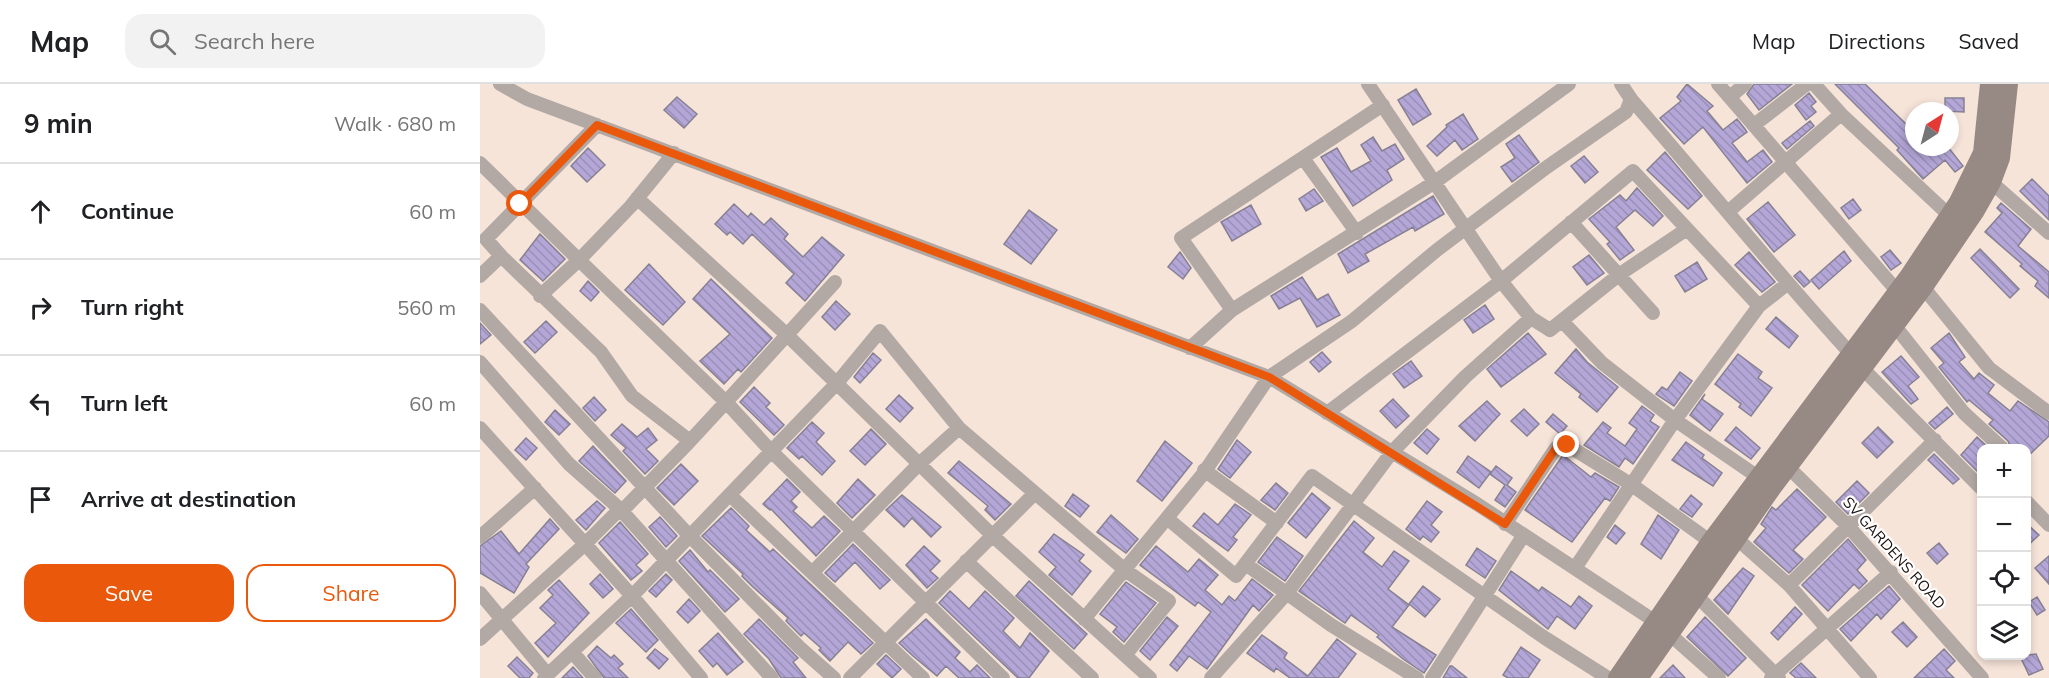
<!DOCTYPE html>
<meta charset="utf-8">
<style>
:root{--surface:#fff;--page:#f2f2f2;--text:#202124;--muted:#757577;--line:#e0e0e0;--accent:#ea580c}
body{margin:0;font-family:Mulish,sans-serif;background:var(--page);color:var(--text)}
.controls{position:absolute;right:18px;bottom:18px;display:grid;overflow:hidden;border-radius:12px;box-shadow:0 3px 9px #0003}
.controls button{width:54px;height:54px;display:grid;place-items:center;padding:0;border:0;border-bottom:2px solid var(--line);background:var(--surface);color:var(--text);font:30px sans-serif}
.compass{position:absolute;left:1425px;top:18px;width:54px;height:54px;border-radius:50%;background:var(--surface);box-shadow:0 3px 9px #0003;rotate:36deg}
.stop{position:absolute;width:18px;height:18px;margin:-14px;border:4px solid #ea580c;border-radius:50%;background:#fff}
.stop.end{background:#ea580c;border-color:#fff;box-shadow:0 2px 6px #0008}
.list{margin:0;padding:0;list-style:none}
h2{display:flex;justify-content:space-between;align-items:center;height:78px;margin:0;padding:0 24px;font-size:26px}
h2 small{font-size:20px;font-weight:400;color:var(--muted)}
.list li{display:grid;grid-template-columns:39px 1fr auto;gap:18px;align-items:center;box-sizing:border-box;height:96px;padding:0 24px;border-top:2px solid var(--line)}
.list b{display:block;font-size:22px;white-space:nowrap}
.list em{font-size:20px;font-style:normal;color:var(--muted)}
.actions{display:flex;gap:12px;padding:18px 24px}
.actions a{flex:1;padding:14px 0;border:2px solid var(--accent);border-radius:18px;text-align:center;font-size:21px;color:var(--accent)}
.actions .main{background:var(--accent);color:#fff}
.icon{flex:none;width:33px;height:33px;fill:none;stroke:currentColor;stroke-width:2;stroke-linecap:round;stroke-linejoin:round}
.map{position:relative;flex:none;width:1569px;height:594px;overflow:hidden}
header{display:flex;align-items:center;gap:36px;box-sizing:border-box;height:84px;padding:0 30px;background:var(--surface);border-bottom:2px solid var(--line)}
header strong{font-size:28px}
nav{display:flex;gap:33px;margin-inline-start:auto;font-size:21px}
.search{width:420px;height:54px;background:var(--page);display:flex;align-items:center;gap:15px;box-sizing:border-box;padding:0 21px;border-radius:18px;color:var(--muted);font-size:22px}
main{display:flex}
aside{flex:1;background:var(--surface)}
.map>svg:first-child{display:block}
.building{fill:url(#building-back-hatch);stroke:#868192;stroke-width:1.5}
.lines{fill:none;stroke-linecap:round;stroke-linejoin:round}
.street{stroke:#b2a9a5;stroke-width:14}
.secondary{stroke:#978a85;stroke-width:20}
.route{stroke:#ea580c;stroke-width:8}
.labels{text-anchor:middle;stroke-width:4.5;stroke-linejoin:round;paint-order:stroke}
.street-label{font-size:15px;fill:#150e0b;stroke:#fff}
</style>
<header>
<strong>Map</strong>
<div class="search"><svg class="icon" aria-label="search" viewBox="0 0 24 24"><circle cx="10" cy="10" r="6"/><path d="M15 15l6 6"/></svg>Search here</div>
<nav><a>Map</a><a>Directions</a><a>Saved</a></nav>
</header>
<main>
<aside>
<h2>9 min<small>Walk · 680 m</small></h2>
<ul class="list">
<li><svg class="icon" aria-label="ahead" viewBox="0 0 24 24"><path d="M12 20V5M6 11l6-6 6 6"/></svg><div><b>Continue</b></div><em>60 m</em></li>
<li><svg class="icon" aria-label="right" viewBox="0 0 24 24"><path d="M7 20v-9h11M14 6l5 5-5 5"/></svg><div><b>Turn right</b></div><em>560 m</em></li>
<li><svg class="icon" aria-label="left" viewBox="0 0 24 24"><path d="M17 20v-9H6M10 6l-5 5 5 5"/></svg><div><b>Turn left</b></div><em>60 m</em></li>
<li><svg class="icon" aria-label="arrive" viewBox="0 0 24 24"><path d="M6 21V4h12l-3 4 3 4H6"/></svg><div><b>Arrive at destination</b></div></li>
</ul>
<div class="actions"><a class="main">Save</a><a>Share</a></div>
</aside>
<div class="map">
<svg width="1569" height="594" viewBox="0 0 1569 594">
<defs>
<pattern id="building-back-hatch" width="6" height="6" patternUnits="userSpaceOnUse" patternTransform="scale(1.5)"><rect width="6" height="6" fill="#b4a7d8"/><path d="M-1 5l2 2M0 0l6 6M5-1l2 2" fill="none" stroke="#9a8fb8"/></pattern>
</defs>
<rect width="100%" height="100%" fill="#f7e4d9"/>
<path class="building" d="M1207 0 1233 22 1227 27 1243 46 1257 35 1265 45 1267 48 1252 59 1267 78 1283 66 1292 78 1267 99 1223 43 1204 60 1180 34 1201 17 1197 13Z
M1274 0H1312L1279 26 1267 10Z
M1355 0H1385L1429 43 1428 45 1434 51V63H1468L1483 82 1475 88 1465 76 1443 95 1417 66 1419 64Z
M936 5 951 30 933 41 918 16Z
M1329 9 1336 18 1331 22 1336 28 1326 36 1315 21Z
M197 13 217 30 204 44 184 26Z
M1465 14H1484V28L1465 27Z
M983 30 998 55 982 66 975 56 957 72 947 62 967 43 966 41Z
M1330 37 1334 42 1307 65 1302 59Z
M1039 51 1059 78 1032 98 1021 83 1035 74 1026 60Z
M893 53 902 67 915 60 924 75 907 86 912 96 873 122 841 73 857 64 871 88 891 77 881 61Z
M108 64 125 81 107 98 91 82Z
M1185 68 1222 112 1208 125 1167 86Z
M1104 72 1118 88 1105 99 1091 82Z
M1552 95 1569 112V136L1540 107Z
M1157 104 1183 132 1173 142 1155 126 1136 143 1154 166 1140 176 1127 160 1130 158 1109 135 1140 111 1146 117Z
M834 105 843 117 826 127 819 115Z
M953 112 964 130 935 147 933 143 885 170 889 177 868 189 858 170Z
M1373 115 1381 126 1369 135 1361 124Z
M1288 118 1315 151 1294 168 1267 135Z
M1521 119 1551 145 1538 162 1569 188V214L1555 202 1558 197 1540 182 1542 180 1505 148 1522 129 1517 124Z
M254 120 268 133 271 129 284 141 291 134 308 150 304 155 323 173 342 153 364 171 325 217 306 199 314 190 272 150 263 160 250 148 247 151 235 140Z
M771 121 781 140 752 157 741 138Z
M549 126 577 146 551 180 524 160Z
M60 150 85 175 63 197 40 176Z
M1500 165 1539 205 1530 214 1491 174Z
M1410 166 1421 179 1411 186 1401 173Z
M1364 167 1371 177 1339 205 1331 196Z
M700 168 711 184 703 195 688 183Z
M1269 168 1295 198 1282 208 1255 181Z
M1109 171 1124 189 1107 201 1093 183Z
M1217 178 1227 195 1205 208 1195 192Z
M169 180 205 218 183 241 145 206Z
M1320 187 1330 198 1324 203 1314 192Z
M822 193 837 216 848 210 860 231 837 243 820 214 799 225 791 212Z
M231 195 292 254 261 288 258 285 244 300 220 277 250 250 213 215Z
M108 197 119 208 111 217 100 207Z
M356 217 370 230 355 246 342 233Z
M1005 221 1014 235 993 249 984 236Z
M1296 233 1318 252 1309 264 1286 245Z
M66 237 77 248 55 269 44 258Z
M0 239 11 251 0 260Z
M1048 249 1066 270 1021 303 1007 285Z
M1469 249 1485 273 1479 278 1494 295 1499 289 1514 301 1508 309 1530 327 1538 317 1569 338V352L1546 374V364H1531L1528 357 1509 340 1513 336 1489 316 1487 318 1459 283 1464 279 1451 264Z
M1096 265 1107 278 1138 303 1117 328 1099 313 1101 310 1075 289Z
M842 268 851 278 839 288 830 278Z
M393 269 401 276 380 299 374 293Z
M1258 270 1282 288 1278 294 1292 304 1271 332 1259 323 1261 320 1235 300Z
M1421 272 1439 293 1428 302 1438 315 1431 320 1402 288Z
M931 277 942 292 924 304 913 290Z
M1200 288 1212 297 1194 322 1176 310 1182 303 1187 306Z
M274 303 290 319 286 323 304 341 294 351 260 318Z
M1225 310 1222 315 1243 330 1230 347 1210 331Z
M419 311 433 324 420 338 406 325Z
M114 313 126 326 115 337 103 324Z
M913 315 929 332 916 344 900 327Z
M1007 317 1020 330 995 357 979 342Z
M1162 322 1174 331 1170 337 1179 343 1153 380 1145 374 1139 383 1104 361 1123 338 1131 344 1127 349 1145 362 1157 345 1149 339Z
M1467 323 1473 330 1455 345 1449 339Z
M1044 325 1059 340 1047 352 1031 337Z
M75 326 90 340 79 351 65 338Z
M1073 330 1087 342 1080 350 1066 338Z
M332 338 344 349 336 358 355 377 342 391 322 372 319 375 307 364Z
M142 340 157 353 168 344 177 356 166 365 178 377 165 390 143 367 146 364 131 351Z
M1256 343 1280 364 1271 375 1245 356Z
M1398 343 1413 358 1397 374 1382 359Z
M391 345 406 360 385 381 370 367Z
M947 345 959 355 947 370 934 359Z
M1497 353 1509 364H1502V392L1481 371Z
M46 354 57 364 46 376 35 366Z
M757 356 771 368 750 394 738 385Z
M685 357 712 379 682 417 657 397Z
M1206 358 1224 371 1222 374 1242 389 1233 402 1192 376Z
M113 362 146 397 135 409 99 377Z
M1454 370 1479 395 1473 400 1448 376Z
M1083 371 1111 393 1115 389 1139 403 1130 417 1125 414 1092 458 1045 426Z
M988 372 1011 388 999 404 977 388Z
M479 377 531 420 515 436 505 426 508 422 468 389Z
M201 380 218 397 194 421 177 404Z
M1016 382 1032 394 1027 401 1036 408 1025 423 1015 416 1025 401 1010 390Z
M307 395 320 408 311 417 317 423 313 427 332 444 344 432 360 447 336 472 291 425 290 426 283 420Z
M378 395 395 411 372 434 357 419Z
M1377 397 1389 409 1368 430 1356 418Z
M796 399 808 409 795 426 781 416Z
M1317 405 1346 433 1313 466 1323 475 1309 489 1274 458 1286 444 1281 440 1292 423 1296 426Z
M832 409 850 424 826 454 808 439Z
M593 410 609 422 600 433 585 422Z
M422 411 461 443 451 453 432 434 424 443 406 426Z
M1211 411 1222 420 1212 433 1200 425Z
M117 417 125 424 106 446 96 436Z
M947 417 962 428 951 441 959 448 951 458 943 452 940 456 926 445Z
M755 420 771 431 753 453 757 456 748 467 713 442 724 429 738 441Z
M251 424 269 442 266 446 290 468 293 465 393 559 381 570 368 558 350 577 339 566 341 564 324 549 321 552 306 537 308 534 273 503 262 492 263 490 222 452Z
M631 431 658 455 646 469 617 448Z
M1178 431 1199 446 1181 475 1161 460Z
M180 433 197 452 186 463 169 443Z
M70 435 79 445 46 480 49 483 34 509 0 489V462L21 447 39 470Z
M874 437 894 454 883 468 902 483 914 467 929 477 908 505 929 521 912 543 956 571 944 589 923 575 897 553 899 551 871 531 865 539 819 507Z
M140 438 168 470 156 481 162 487 151 496 119 459Z
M1546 439 1559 451 1546 463Z
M1135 441 1145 449 1136 460 1127 453Z
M574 450 604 471 599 477 611 487 592 511 569 491 576 483 559 468Z
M797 453 823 472 805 497 778 478Z
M1368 455 1386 476 1377 486 1387 497 1379 505 1374 500 1348 527 1322 501Z
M1459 459 1468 470 1457 480 1447 469Z
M373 460 410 496 400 505 375 478 355 498 345 489Z
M444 462 460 477 450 487 458 494 447 504 426 481Z
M676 462 708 488 719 475 738 491 725 506 742 521 749 512 755 517 772 495 793 511 779 527 773 521 727 585 709 572 697 587 690 581 731 528 718 518 715 522 660 481Z
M997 464 1016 477 1005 494 986 481Z
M210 466 228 488 230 486 259 515 245 528 199 477Z
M1569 472V500L1555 484Z
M1263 484 1274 492 1248 530 1234 516Z
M1031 487 1059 507 1062 503 1091 523 1099 512 1112 522 1095 545 1077 532 1068 545 1019 506Z
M120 490 133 505 123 514 110 500Z
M186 490 192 496 176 513 169 507Z
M79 496 109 529 68 573 55 559 76 539 60 524 73 511 68 506Z
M549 497 607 550 594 565 536 512Z
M646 498 676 519 644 558 633 548 637 543 620 530Z
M943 502 960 515 945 533 929 520Z
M1409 502 1420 515 1401 535 1397 530 1371 557 1360 545Z
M470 507 489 525 505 507 534 534 523 547 540 564 550 549 569 567 549 594H538L459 519Z
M1557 513 1565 526 1557 531 1549 518Z
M209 515 220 527 208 539 197 528Z
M1315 523 1322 530 1298 556 1291 549Z
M151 525 178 556 166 568 136 539Z
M687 533 698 542 670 576 660 567Z
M1225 533 1266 574 1248 592 1207 553Z
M279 535 318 574 313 578 326 594H301L289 575 264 550Z
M446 535 480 568 475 574 490 588 497 581 510 594H479L466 582 457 592 433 572 419 559Z
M1423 538 1437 553 1427 563 1412 548Z
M238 549 263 578 247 591 237 579 233 583 219 567Z
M782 551 807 569 804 574 828 592 857 555 876 570 858 594H810L796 584 794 588 767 569Z
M117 562 131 574 134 571 143 580 138 584 148 594H124L108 572Z
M1041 563 1060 576 1048 594H1028L1023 591Z
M175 565 188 575 179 585 167 574Z
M1464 565 1475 577 1466 586 1474 594H1434Z
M1556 570 1563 585 1549 591 1540 572Z
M406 571 421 585 412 594 397 580Z
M37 573 53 589 49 594H40L28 582Z
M1321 579 1336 594H1316L1310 589Z
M1193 581 1205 594H1180Z
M970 582H972L987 594H963Z
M93 583 103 594H82Z"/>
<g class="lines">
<path class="street" d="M20 0 47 15 789 293 997 420 1176 538 1239 594
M888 0 1021 197 1051 234 1070 246 1140 190 1207 145
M1238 0 1418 208
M1334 0 1361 30 1470 132
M1250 13 1265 0
M1151 15C1225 100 1295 187 1371 270
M1274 41 1327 0
M194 69 151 122 99 176 246 318 210 357
M823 74 877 149
M0 79 99 176 60 212
M1511 98 1569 149
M157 114 306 250 513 452 670 594
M1249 127 1361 30
M1091 138 1173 229
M21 172 121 268 152 312 210 357 142 427
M0 192 21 172 6 155 117 41
M355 198 246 318 290 366 523 594
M1443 203 1509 284 1569 329
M0 226 205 447 319 563 354 594
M752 226 701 154 903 21
M1082 237 1122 279 1195 336 1278 393
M1415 242 1484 329 1522 364
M710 264 752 226 955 98 1089 0
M0 278 89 380 140 425 292 594
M1383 285 1502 405
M847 329 1021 197 1153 87 1279 222
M0 344 152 512 357 299 400 247 479 344 645 486 689 517 646 570
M1302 377 1368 442 1502 594
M724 386 797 439
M251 412 443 594
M1546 417 1569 441
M688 435 756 492 832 392 1065 554 1128 594
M1025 440 1076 364 1087 361 1152 401 1231 458
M0 453 55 404
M1256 454 1309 501 1390 594
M486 477 612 594
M767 481 851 541 937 594
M1095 484 1195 336 1279 222 1307 200
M332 489 438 381 479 344
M1309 501 1455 356
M0 509 68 591
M1216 511 1299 594
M604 535 723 390 789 293 872 237 957 166 1067 83 1146 28 1151 15 1141 0
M0 555 105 460 140 425
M92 568 115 594
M64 594 152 512 221 594
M370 594 555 409
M731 594 807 509 912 368 985 293 1051 234
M952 594 1043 452
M1291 594 1411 488"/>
<path class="secondary" d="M1138 594 1231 458 1429 193 1479 118 1503 69 1510 0
M1158 594 1292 403 1443 203 1494 128 1511 98 1520 74 1528 0"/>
</g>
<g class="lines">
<path class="route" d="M40 120 117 41 789 293 1025 440 1076 364 1087 361"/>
</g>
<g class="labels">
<g class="street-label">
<text transform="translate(1414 469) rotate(48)" y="5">SV GARDENS ROAD</text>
</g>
</g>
</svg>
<div class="controls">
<button>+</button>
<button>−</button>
<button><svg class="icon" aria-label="locate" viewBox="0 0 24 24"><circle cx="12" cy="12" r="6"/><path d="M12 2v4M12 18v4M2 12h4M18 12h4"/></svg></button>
<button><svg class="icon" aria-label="layers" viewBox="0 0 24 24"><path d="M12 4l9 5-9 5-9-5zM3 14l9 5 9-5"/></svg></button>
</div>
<svg class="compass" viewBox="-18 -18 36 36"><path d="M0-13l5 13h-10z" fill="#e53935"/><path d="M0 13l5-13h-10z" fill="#757577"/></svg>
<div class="stop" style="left:40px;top:120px"></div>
<div class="stop end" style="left:1087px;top:361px"></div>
</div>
</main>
